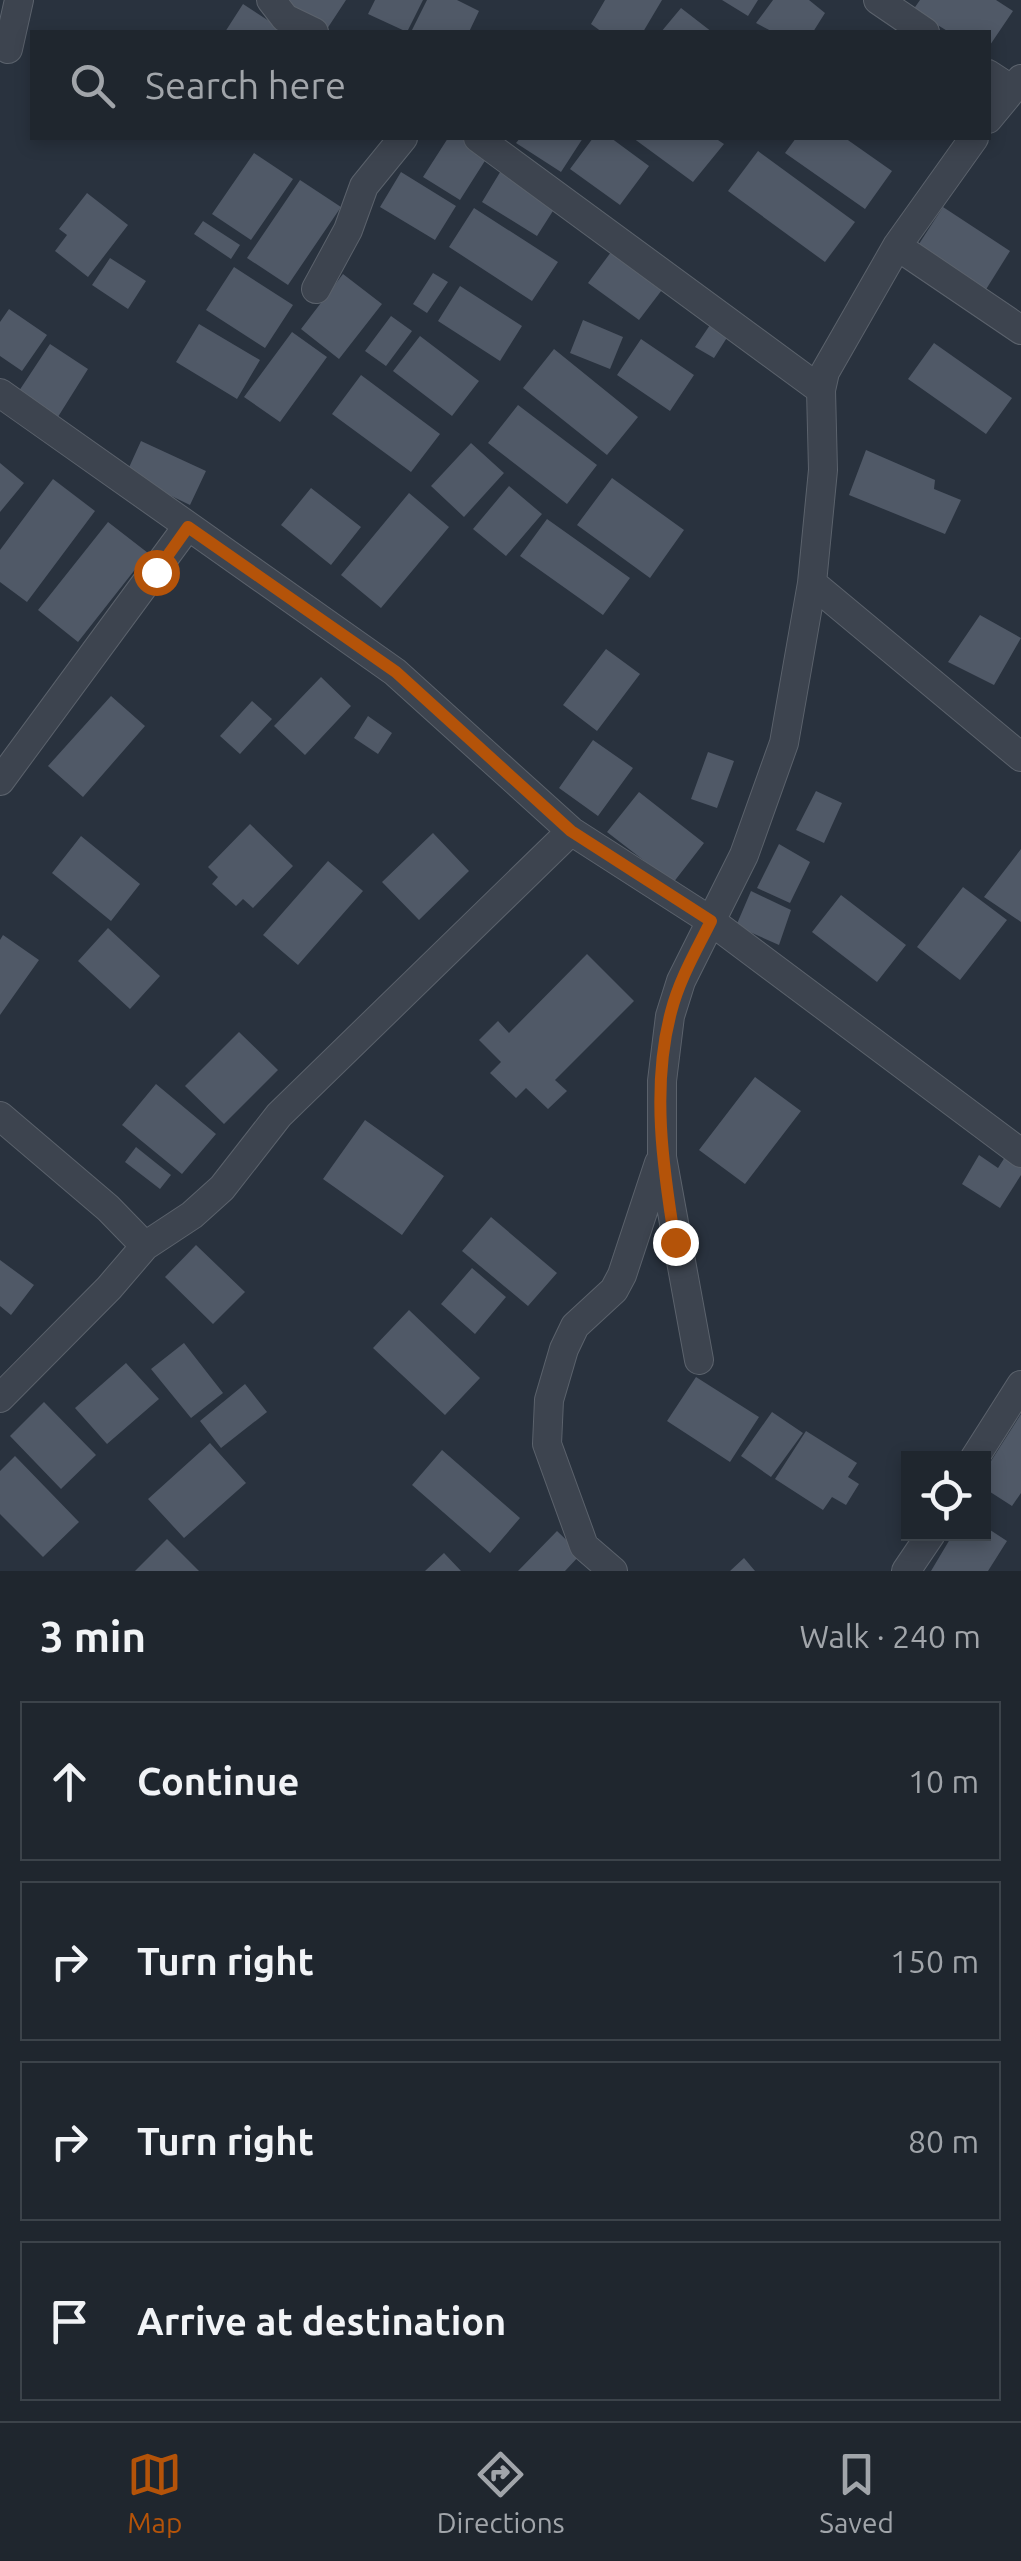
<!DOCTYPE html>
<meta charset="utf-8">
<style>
:root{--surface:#1f262e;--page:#2c323a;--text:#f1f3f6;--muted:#a1a5aa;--line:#3c434a;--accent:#b45309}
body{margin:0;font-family:Ubuntu,sans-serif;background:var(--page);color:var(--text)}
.controls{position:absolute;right:30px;bottom:30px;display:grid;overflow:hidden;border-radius:0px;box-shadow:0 5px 15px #0003}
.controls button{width:90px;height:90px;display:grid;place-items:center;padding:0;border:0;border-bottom:2px solid var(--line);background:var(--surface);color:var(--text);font:50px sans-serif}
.stop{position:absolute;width:30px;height:30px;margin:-22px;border:8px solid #b45309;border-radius:50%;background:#fff}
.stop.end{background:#b45309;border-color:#fff;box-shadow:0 2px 10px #0008}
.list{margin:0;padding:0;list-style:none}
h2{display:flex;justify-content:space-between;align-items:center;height:130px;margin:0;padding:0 40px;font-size:42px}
h2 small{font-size:32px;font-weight:400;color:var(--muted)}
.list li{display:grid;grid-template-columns:65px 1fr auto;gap:30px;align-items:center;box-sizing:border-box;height:160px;margin:0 20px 20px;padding:0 20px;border:2px solid var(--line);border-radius:0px}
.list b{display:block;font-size:38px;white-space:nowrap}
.list em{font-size:32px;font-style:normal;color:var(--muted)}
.icon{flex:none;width:55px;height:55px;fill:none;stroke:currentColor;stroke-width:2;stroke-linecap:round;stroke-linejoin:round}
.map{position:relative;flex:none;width:1021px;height:1571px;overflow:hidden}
.search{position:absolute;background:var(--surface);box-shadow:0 5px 15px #0003;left:30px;right:30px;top:30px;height:110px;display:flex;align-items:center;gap:25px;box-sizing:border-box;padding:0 35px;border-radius:0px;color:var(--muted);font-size:38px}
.sheet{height:850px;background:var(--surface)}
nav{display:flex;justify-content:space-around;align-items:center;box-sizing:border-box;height:140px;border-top:2px solid var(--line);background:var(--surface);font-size:28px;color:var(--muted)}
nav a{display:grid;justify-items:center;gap:5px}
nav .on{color:var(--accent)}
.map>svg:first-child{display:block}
.building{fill:#505967}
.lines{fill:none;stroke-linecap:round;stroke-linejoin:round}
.minor-casing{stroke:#5b626c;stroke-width:30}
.minor{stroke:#3d444f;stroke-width:28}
.route{stroke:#b45309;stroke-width:12}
</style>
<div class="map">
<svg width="1021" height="1571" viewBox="0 0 1021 1571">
<rect width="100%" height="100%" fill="#29323e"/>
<path class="building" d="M284 0H346L327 29Z
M375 0H423L407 32 368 14Z
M427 0H457L479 11 469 32H411Z
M605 0H662L643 32H602L591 24Z
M722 0H758L748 16Z
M773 0H809L825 13 813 32H773L756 23Z
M920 0H996L1013 11 988 48V32H949L913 10Z
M243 4 286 32H225Z
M681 8 712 32H661Z
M448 138H460L488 156 460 200 423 177Z
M520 138H583L561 172 516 143Z
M593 138H611L649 166 620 205 570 169Z
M633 138H715L724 144 693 182Z
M796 138H845L892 171 865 209 785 153Z
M758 151 855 222 825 262 728 191Z
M254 153 293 179 251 240 212 214Z
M502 169 558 203 537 236 482 202Z
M401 172 456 206 435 240 380 207Z
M300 180 341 207 288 285 247 258Z
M87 193 128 225 88 277 55 251 67 235 59 229Z
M943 207 1010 251 985 291 917 247Z
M474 208 558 262 532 301 449 247Z
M203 221 240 245 231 259 194 234Z
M617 244 668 282 639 320 588 283Z
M110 258 146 281 128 309 92 285Z
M234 267 293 305 265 348 206 310Z
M433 273 448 282 427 313 413 304Z
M343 274 382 304 339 359 301 329Z
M460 286 522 326 500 361 438 321Z
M9 309 47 335 22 371 0 356V322Z
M391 316 412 331 386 366 365 351Z
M583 320 623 337 610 369 570 353Z
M199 324 260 360 237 399 176 362Z
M710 325 728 336 714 358 695 347Z
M292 332 327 357 280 422 244 397Z
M420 336 479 381 452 416 393 371Z
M641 339 694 375 670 411 617 375Z
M934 343 1012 398 986 434 908 379Z
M50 344 88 369 56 420 17 394Z
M554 349 638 417 607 455 523 388Z
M361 375 440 434 411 472 332 414Z
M518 405 597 465 567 504 488 443Z
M141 441 206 471 190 505 126 474Z
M471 443 504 473 464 517 431 486Z
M866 450 935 480 934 489 961 500 945 534 849 495Z
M0 463 24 483 0 512Z
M612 478 684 530 650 578 577 525Z
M53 479 95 511 27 602 0 582V550Z
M509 486 542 514 506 556 473 529Z
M311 488 361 527 331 565 281 525Z
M409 493 449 527 381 608 341 575Z
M547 519 630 578 603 615 520 556Z
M108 522 148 553 78 642 38 610Z
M980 615 1021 638 994 685 948 662Z
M606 649 640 674 597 731 563 705Z
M321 677 351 706 305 755 274 726Z
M111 696 145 726 83 797 48 766Z
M252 701 272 719 240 754 220 736Z
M368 716 392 733 378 754 354 738Z
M593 740 633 768 598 816 559 788Z
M708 752 734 761 717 808 691 799Z
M816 791 842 803 824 843 796 830Z
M639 792 704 843 673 883 607 832Z
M250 824 293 866 253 908 243 899 236 906 212 884 218 877 208 867Z
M433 833 469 871 419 920 382 882Z
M81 836 140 884 111 921 52 873Z
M779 844 810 862 790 903 757 888Z
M1021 849V922L984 897Z
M328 861 363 891 298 965 263 935Z
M963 887 1007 920 960 980 917 947Z
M751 891 791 910 779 945 736 926Z
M841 895 906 945 877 982 812 932Z
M108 928 160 976 130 1009 78 961Z
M3 935 39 960 0 1015V940Z
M587 954 634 1001 555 1080 567 1091 548 1109 526 1088 516 1098 490 1073 501 1062 479 1040 498 1021 509 1033Z
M239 1032 278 1070 224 1124 185 1086Z
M755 1077 801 1111 745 1184 699 1150Z
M156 1084 216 1134 182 1174 122 1125Z
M365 1120 444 1176 402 1235 323 1179Z
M136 1147 171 1175 160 1189 125 1162Z
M979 1155 998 1168 1005 1157 1021 1167V1175L1000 1208 962 1184Z
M491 1217 557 1273 528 1306 462 1251Z
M196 1245 245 1292 213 1324 165 1277Z
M0 1260 34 1285 11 1315 0 1306Z
M472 1268 506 1297 475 1334 441 1304Z
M409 1310 480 1378 445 1415 373 1348Z
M184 1343 223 1393 191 1418 151 1369Z
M126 1363 159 1399 107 1444 75 1408Z
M696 1377 759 1417 730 1462 667 1421Z
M245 1384 267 1412 221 1448 200 1421Z
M44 1402 96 1455 61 1489 10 1436Z
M772 1412 803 1433 771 1477 741 1456Z
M1021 1414V1493L1012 1506 984 1488V1472Z
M806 1431 857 1463 848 1477 859 1484 846 1505 832 1497 823 1510 775 1479Z
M210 1443 246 1483 184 1538 148 1499Z
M442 1450 520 1518 490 1553 412 1485Z
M15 1456 79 1522 43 1557 0 1514V1471Z
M984 1526 1007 1541 988 1571H931L953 1534H984Z
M557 1531 581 1554 565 1571H518Z
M167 1539 199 1571H135Z
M444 1553 461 1571H425Z
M744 1558 755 1571H730Z"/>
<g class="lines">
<g class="minor-casing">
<path id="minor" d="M271 0 285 18 314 32
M878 0 925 32
M8 49 19 0
M988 74 1011 89
M988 119 1021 79
M478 138 821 390
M897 246 1021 330
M316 289 348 230 364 186 403 138
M0 393 395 672 571 831 711 921 1021 1153
M812 583 1021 757
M0 781 187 527
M0 1116 108 1208 145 1246
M699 1360 662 1157V1081L670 1016 681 981 744 855 784 743 812 583 823 470 821 390 825 372 897 246 974 138
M0 1398 109 1288 145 1246 192 1215 222 1188 279 1115 571 831
M974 1459 1021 1385
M613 1571 584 1546 547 1444 549 1400 564 1349 575 1326 614 1290 622 1275 659 1163
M906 1571 931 1534"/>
</g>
<use href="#minor" class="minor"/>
</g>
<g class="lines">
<path class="route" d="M156 572 188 527 396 672 571 831 711 921C696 951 679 980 671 1012 651 1087 663 1168 675 1242"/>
</g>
</svg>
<div class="controls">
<button><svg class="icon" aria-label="locate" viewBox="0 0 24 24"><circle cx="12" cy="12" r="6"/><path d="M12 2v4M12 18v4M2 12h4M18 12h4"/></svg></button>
</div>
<div class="stop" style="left:156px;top:572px"></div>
<div class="stop end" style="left:675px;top:1242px"></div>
<div class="search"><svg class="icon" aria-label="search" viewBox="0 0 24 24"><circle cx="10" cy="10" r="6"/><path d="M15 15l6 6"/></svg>Search here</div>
</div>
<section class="sheet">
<h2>3 min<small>Walk · 240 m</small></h2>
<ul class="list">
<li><svg class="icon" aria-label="ahead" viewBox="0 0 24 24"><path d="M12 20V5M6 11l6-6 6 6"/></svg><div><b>Continue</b></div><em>10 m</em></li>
<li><svg class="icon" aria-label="right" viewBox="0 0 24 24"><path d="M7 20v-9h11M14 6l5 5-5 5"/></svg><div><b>Turn right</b></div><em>150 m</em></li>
<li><svg class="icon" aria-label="right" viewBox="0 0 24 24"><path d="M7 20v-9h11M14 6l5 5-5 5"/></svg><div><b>Turn right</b></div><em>80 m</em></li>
<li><svg class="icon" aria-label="arrive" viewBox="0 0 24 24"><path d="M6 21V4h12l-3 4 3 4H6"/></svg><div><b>Arrive at destination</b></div></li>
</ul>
</section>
<nav>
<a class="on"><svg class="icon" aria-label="map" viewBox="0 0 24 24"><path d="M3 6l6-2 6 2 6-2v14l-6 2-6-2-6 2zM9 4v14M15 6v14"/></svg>Map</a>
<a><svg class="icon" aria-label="directions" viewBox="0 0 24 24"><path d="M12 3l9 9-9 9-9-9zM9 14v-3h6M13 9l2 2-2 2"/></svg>Directions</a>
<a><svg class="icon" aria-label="saved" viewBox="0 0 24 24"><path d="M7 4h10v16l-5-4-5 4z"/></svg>Saved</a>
</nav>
